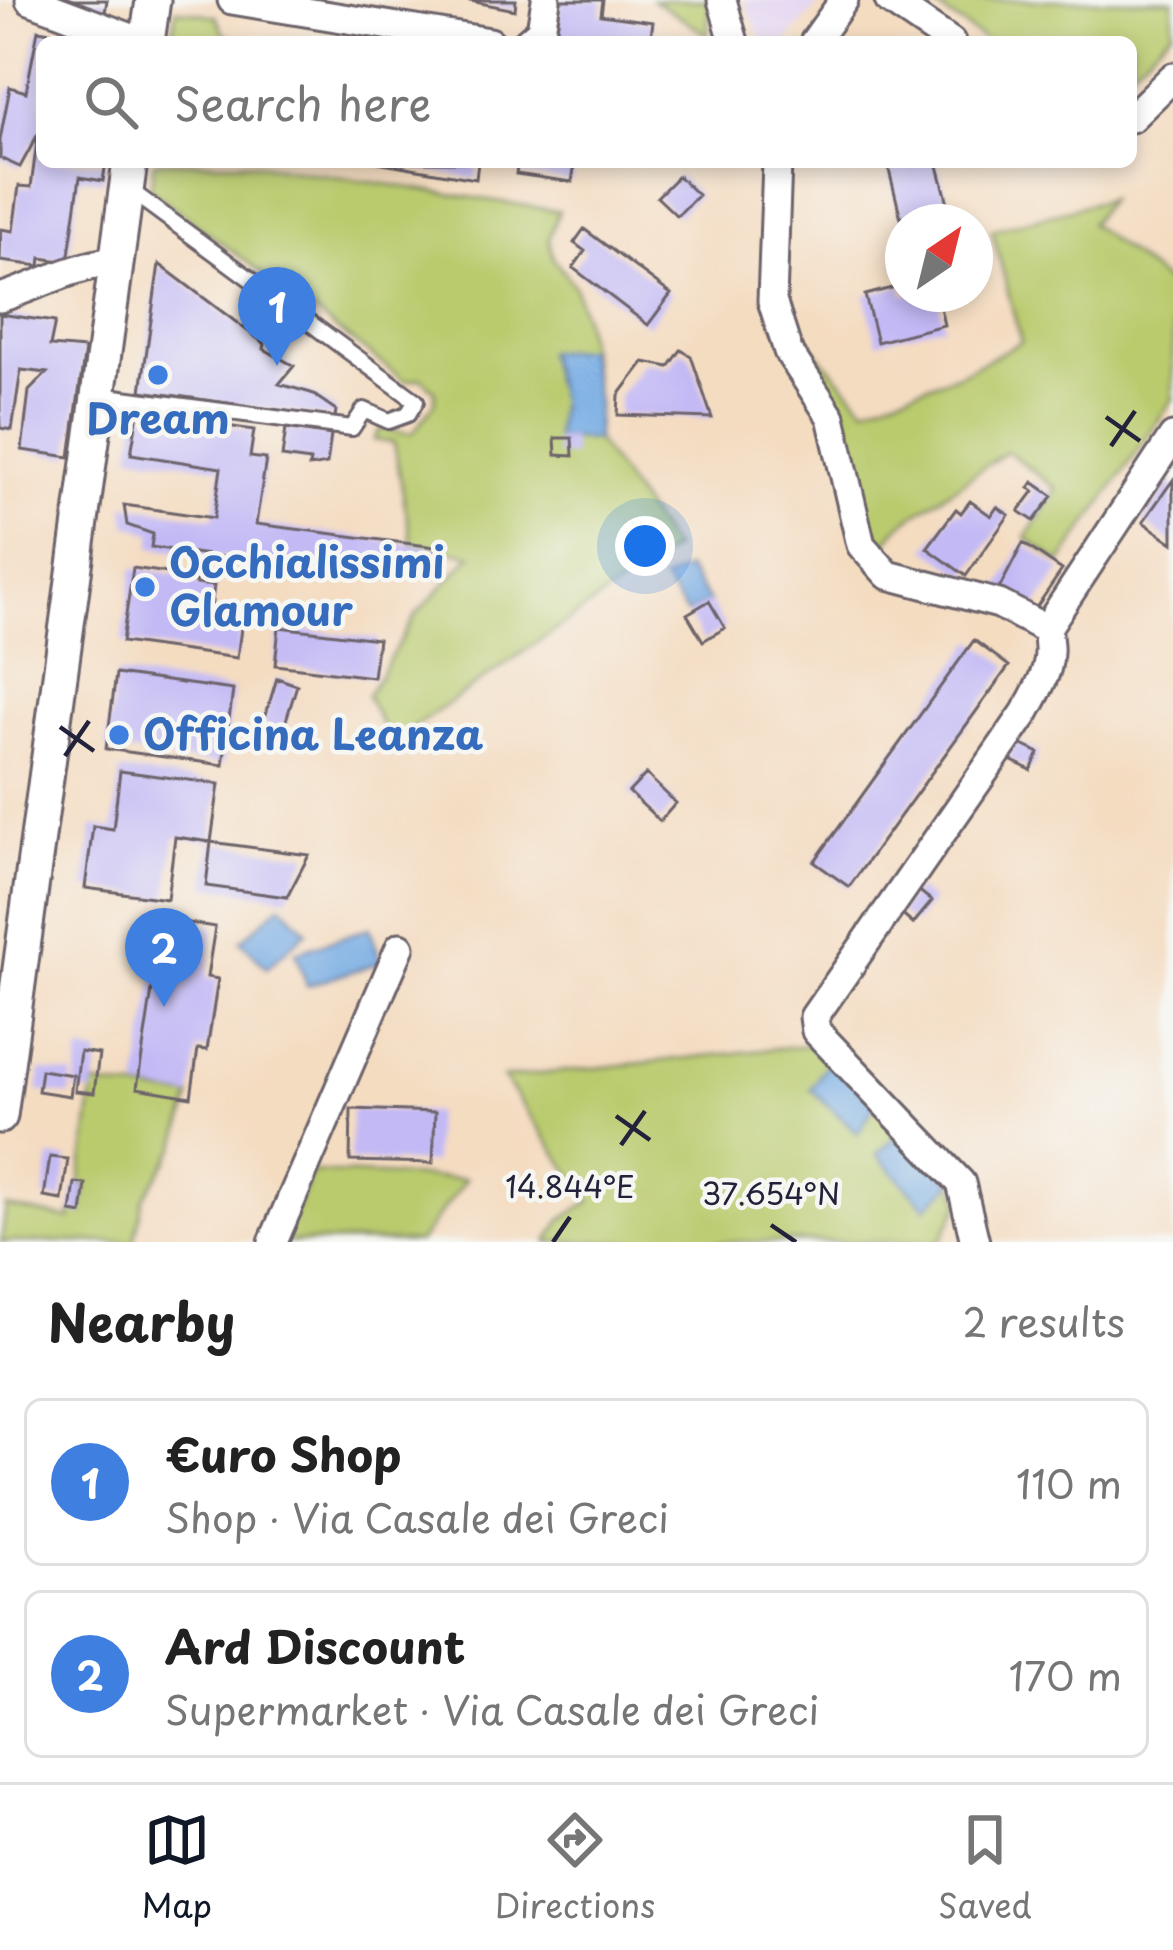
<!DOCTYPE html>
<meta charset="utf-8">
<style>
:root{--surface:#fff;--page:#f6f6f6;--text:#222;--muted:#767676;--line:#e0e0e0;--accent:#111827}
body{margin:0;font-family:"Playpen Sans",sans-serif;background:var(--page);color:var(--text)}
.compass{position:absolute;left:885px;top:204px;width:108px;height:108px;border-radius:50%;background:var(--surface);box-shadow:0 6px 18px #0003;rotate:35deg}
.you{position:absolute;left:645px;top:546px;width:42px;height:42px;margin:-30px;border:9px solid #fff;border-radius:50%;background:#1a73e8;box-shadow:0 0 0 18px #1a73e833}
.badge{display:grid;place-items:center;width:78px;height:78px;border-radius:50%;background:var(--accent);color:#fff;font-size:39px;font-weight:700}
.pin{position:absolute;translate:-50% -99px;filter:drop-shadow(0 3px 6px #0008)}
.pin::after{content:'';position:absolute;top:63px;width:42px;height:36px;background:inherit;clip-path:polygon(0 0,100% 0,50% 100%)}
.list{margin:0;padding:0;list-style:none}
h2{display:flex;justify-content:space-between;align-items:center;height:156px;margin:0;padding:0 48px;font-size:51px}
h2 small{font-size:39px;font-weight:400;color:var(--muted)}
.list li{display:grid;grid-template-columns:78px 1fr auto;gap:36px;align-items:center;box-sizing:border-box;height:168px;margin:0 24px 24px;padding:0 24px;border:3px solid var(--line);border-radius:18px}
.list b{display:block;font-size:45px;white-space:nowrap}
.list p{margin:0;font-size:39px;white-space:nowrap;color:var(--muted)}
.list em{font-size:39px;font-style:normal;color:var(--muted)}
.icon{flex:none;width:66px;height:66px;fill:none;stroke:currentColor;stroke-width:2;stroke-linecap:round;stroke-linejoin:round}
.map{position:relative;flex:none;width:1173px;height:1242px;overflow:hidden}
.search{position:absolute;background:var(--surface);box-shadow:0 6px 18px #0003;left:36px;right:36px;top:36px;height:132px;display:flex;align-items:center;gap:30px;box-sizing:border-box;padding:0 42px;border-radius:18px;color:var(--muted);font-size:45px}
.sheet{height:540px;background:var(--surface)}
nav{display:flex;justify-content:space-around;align-items:center;box-sizing:border-box;height:168px;border-top:3px solid var(--line);background:var(--surface);font-size:33px;color:var(--muted)}
nav a{display:grid;justify-items:center;gap:6px}
nav .on{color:var(--accent)}
.map>svg:first-child{display:block}
.built{fill:#e3d3f2}
.green{fill:#bacb6e;stroke:#6e7654;stroke-width:3}
.water{fill:#76abe3;stroke:#4c668f;stroke-width:3}
.building{fill:#c3b9f5}
.lines{fill:none;stroke-linecap:round;stroke-linejoin:round}
.service-casing{stroke:#6c636a;stroke-width:20}
.minor-casing{stroke:#6c636a;stroke-width:33}
.tertiary-casing{stroke:#6c636a;stroke-width:39}
.service{stroke:#fff;stroke-width:14}
.minor{stroke:#fff;stroke-width:27}
.tertiary{stroke:#fff;stroke-width:33}
.ticks{fill:none;stroke:#22223b;stroke-width:4.5}
.shop-dot{fill:#3f7fe0;stroke:#f6f6f2;stroke-width:4.5}
.labels{text-anchor:middle;stroke-width:9;stroke-linejoin:round;paint-order:stroke}
.shop-label{font-size:42px;font-weight:bold;fill:#366cbe;stroke:#f6f6f2;text-anchor:start}
.ticks-label{font-size:30px;text-anchor:middle;fill:#22223b;stroke:#f6f6f2;stroke-width:9;stroke-linejoin:round;paint-order:stroke}
</style>
<div class="map">
<svg width="1173" height="1242" viewBox="0 0 1173 1242">
<rect width="100%" height="100%" fill="#f6f6f2"/>
<filter id="ink" filterUnits="userSpaceOnUse"><feTurbulence type="fractalNoise" baseFrequency=".00833" numOctaves="2"/><feDisplacementMap in="SourceGraphic" scale="24" xChannelSelector="R" yChannelSelector="G"/><feConvolveMatrix kernelMatrix="1 2 1 2 8 2 1 2 1" color-interpolation-filters="sRGB"/></filter>
<filter id="wash" filterUnits="userSpaceOnUse"><feTurbulence type="fractalNoise" baseFrequency=".004" numOctaves="4" result="noise"/><feDisplacementMap in="SourceGraphic" scale="48" xChannelSelector="R" yChannelSelector="G"/><feGaussianBlur stdDeviation="2.7" result="paint"/><feColorMatrix in="noise" values="0 0 0 0 0 0 0 0 0 0 0 0 0 0 0 0 0 1.4 0 .05"/><feComposite in="paint" operator="in"/></filter>
<g filter="url(#wash)">
<rect width="100%" height="100%" fill="#f4dcc1"/>
<path class="built" d="M744 0H823L785 42H763Z"/>
<path class="green" d="M653 0H709L708 35Z
M926 0H1173V30L1131 69V42H987Z
M176 9 216 16 225 36 262 42H171Z
M154 162H246L559 211 549 238 553 258 575 287 584 320 597 402 596 440 673 549 391 743 367 696 416 615 472 555 412 544 394 443 374 440 380 429 412 434 435 403V391L421 378 405 381 150 189Z
M1108 199 1090 224 1173 288V399L1061 563 1026 538 1057 489 1007 451 900 525 884 545 865 518 793 325 865 407 959 374 1021 342 992 230Z
M817 1044 830 1059 812 1088 876 1103 904 1129 877 1154 926 1207 953 1183 961 1202 940 1242H548L561 1220 591 1201 503 1078Z
M94 1085 191 1097 176 1148 143 1199 134 1242H1L6 1207 70 1219 71 1212 82 1213 86 1185 80 1183Z
M312 1172 466 1179 419 1242H283Z"/>
<path class="water" d="M587 349 597 402 596 440 555 438 559 403 546 352Z
M686 569 709 601 687 614 663 581Z
M281 904 307 931 267 968 241 941Z
M370 928 381 962 307 986 296 952Z
M830 1059 876 1103 858 1133 811 1089Z
M904 1129 953 1183 926 1207 877 1154Z"/>
<g id="blocks">
<path class="building" d="M67 0H107L104 19Z
M465 0H516L515 10Z
M561 0H603L601 15 653 22 650 42H555Z
M38 30 81 37 79 42H42V162H106L103 181 80 177 68 262 41 258 40 266 0 261 1 229 13 231 19 186 31 187 38 134 20 167 0 158V140L10 87 26 92Z
M377 162H478L476 179Z
M518 162H575L572 182 516 174Z
M887 162H937L953 222H902Z
M678 176 698 195 677 216 657 197Z
M584 229 671 294 648 325 573 268 585 251 574 243Z
M159 264 265 344 264 349 294 366 279 384 311 393 336 410 335 418 141 391Z
M903 285V294H937L944 325 877 342 865 295Z
M0 314 55 322 50 346 85 349 70 457 22 450 29 391 47 373 21 370 12 430 0 428Z
M681 350 691 356 712 418 618 415 619 395 644 362 669 367Z
M138 413 254 430 250 457 266 459 256 524 436 547 433 571 390 565 388 580 151 547 153 534 127 525 124 505 214 518 221 468 131 454Z
M286 428 331 435 327 464 309 467 310 461 282 457Z
M555 438H572L573 456 556 455Z
M1173 480V543L1143 522Z
M1033 482 1053 496 1034 521 1019 511 1034 491 1029 488Z
M970 501 991 516 997 507 1009 515 966 576 927 548 956 509 961 513Z
M1023 543 1062 570 1033 612 999 589Z
M133 568 196 577 195 584 214 586 210 616 242 621 237 658 122 642Z
M709 601 725 628 703 641 687 614Z
M279 627 378 639 373 677 275 665Z
M974 640 1009 666 849 887 814 862Z
M116 674 233 690 223 765 106 749Z
M277 678 297 685 283 730 263 724Z
M1016 742 1039 753 1031 770 1008 759Z
M120 771 219 784 211 842 175 837 167 899 85 888 93 826 113 829Z
M646 774 676 803 660 821 629 792Z
M211 842 309 855 287 897 206 886Z
M917 889 932 901 913 924 899 912Z
M163 919 215 927 207 977 218 979 207 1050 198 1049 191 1097 137 1088Z
M80 1051 99 1054 94 1093 75 1091Z
M41 1070 73 1075 70 1096 38 1091Z
M351 1109 435 1112 433 1163 350 1161Z
M50 1157 68 1159 62 1200 44 1197Z
M75 1183 86 1184 82 1214 71 1212Z"/>
</g>
</g>
<g filter="url(#ink)">
<use href="#blocks" fill-opacity="0" stroke="#6c636a" stroke-width="3"/>
<g class="lines">
<g class="service-casing">
<path id="service" d="M100 395 352 428 364 410 389 421 408 414 416 401 131 191"/>
</g>
<g class="minor-casing">
<path id="minor" d="M30 0 142 42
M232 0 490 42
M722 0 734 42
M889 0 951 42
M527 42 541 30 546 0
M814 42 844 0
M1131 118 1173 77
M777 162 772 301 788 351 831 417 861 545 888 575 999 604 1046 629
M0 298C40 285 76 265 117 261
M1046 629 1173 437
M273 1242 400 947
M975 1242 961 1183 816 1031 814 1017 1025 713C1041 683 1056 663 1046 629"/>
</g>
<g class="tertiary-casing">
<path id="tertiary" d="M147 42 153 0
M0 1116 130 162"/>
</g>
<use href="#service" class="service"/>
<use href="#minor" class="minor"/>
<use href="#tertiary" class="tertiary"/>
</g>
</g>
<path class="ticks" d="M1106 417 1140 441M1111 446 1135 411M60 727 94 751M65 756 89 721M616 1116 650 1140M621 1145 645 1111M771 1225 796 1242M553 1242 570 1217"/>
<g class="shop-dot">
<circle cx="158" cy="375" r="12"/>
<circle cx="145" cy="587" r="12"/>
<circle cx="119" cy="735" r="12"/>
</g>
<g class="labels">
<g class="shop-label">
<text x="158" y="434" text-anchor="middle">Dream</text>
<text x="169" y="578">Occhialissimi<tspan x="169" dy="48">Glamour</tspan></text>
<text x="143" y="750">Officina Leanza</text>
</g>
</g>
<g class="ticks-label">
<text x="570" y="1198">14.844°E</text>
<text x="771" y="1205">37.654°N</text>
</g>
</svg>
<svg class="compass" viewBox="-18 -18 36 36"><path d="M0-13l5 13h-10z" fill="#e53935"/><path d="M0 13l5-13h-10z" fill="#767676"/></svg>
<div class="you"></div>
<div class="pin badge" style="left:277px;top:366px;background:#3f7fe0">1</div>
<div class="pin badge" style="left:164px;top:1007px;background:#3f7fe0">2</div>
<div class="search"><svg class="icon" aria-label="search" viewBox="0 0 24 24"><circle cx="10" cy="10" r="6"/><path d="M15 15l6 6"/></svg>Search here</div>
</div>
<section class="sheet">
<h2>Nearby<small>2 results</small></h2>
<ul class="list">
<li><span class="badge" style="background:#3f7fe0">1</span><div><b>€uro Shop</b><p>Shop · Via Casale dei Greci</p></div><em>110 m</em></li>
<li><span class="badge" style="background:#3f7fe0">2</span><div><b>Ard Discount</b><p>Supermarket · Via Casale dei Greci</p></div><em>170 m</em></li>
</ul>
</section>
<nav>
<a class="on"><svg class="icon" aria-label="map" viewBox="0 0 24 24"><path d="M3 6l6-2 6 2 6-2v14l-6 2-6-2-6 2zM9 4v14M15 6v14"/></svg>Map</a>
<a><svg class="icon" aria-label="directions" viewBox="0 0 24 24"><path d="M12 3l9 9-9 9-9-9zM9 14v-3h6M13 9l2 2-2 2"/></svg>Directions</a>
<a><svg class="icon" aria-label="saved" viewBox="0 0 24 24"><path d="M7 4h10v16l-5-4-5 4z"/></svg>Saved</a>
</nav>
